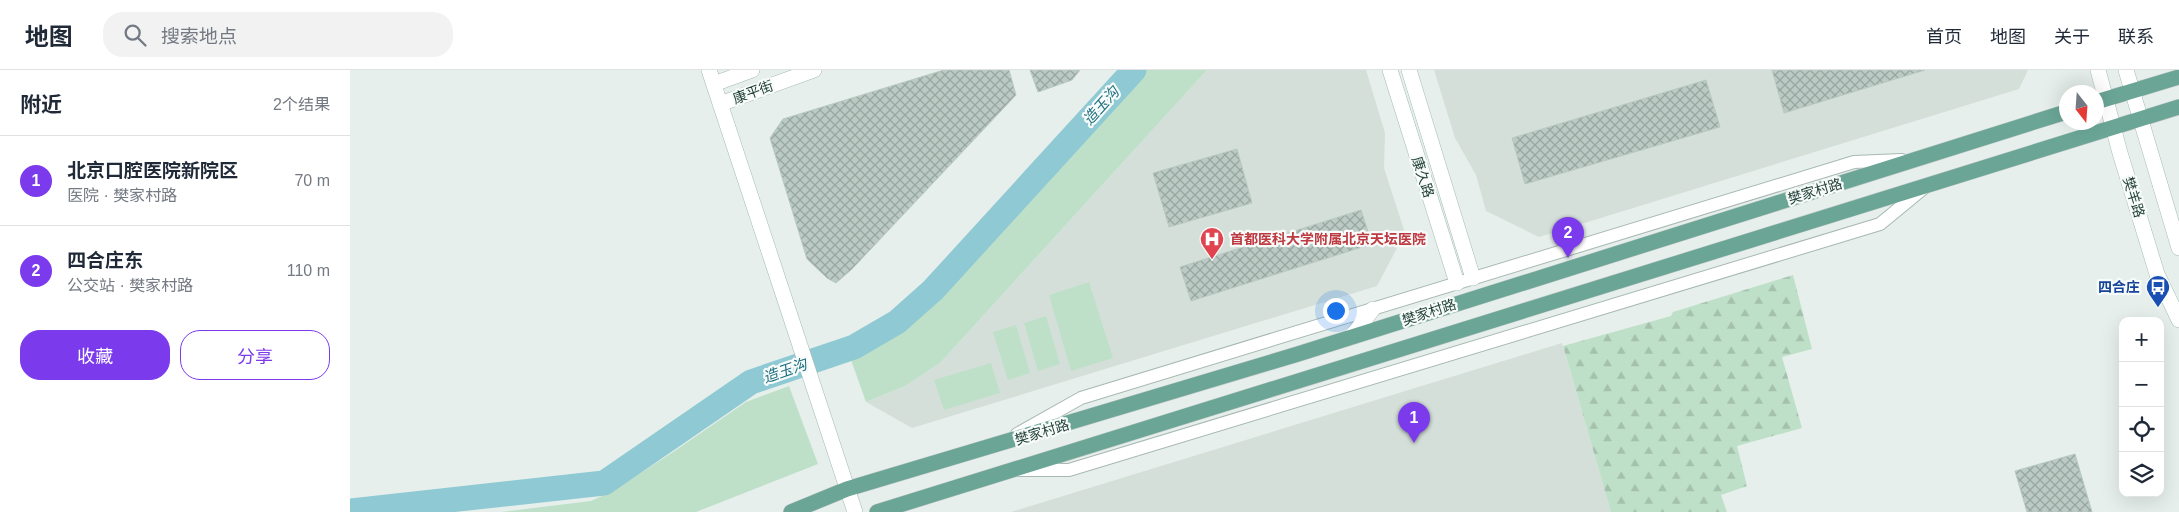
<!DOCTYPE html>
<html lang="zh">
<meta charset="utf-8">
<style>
:root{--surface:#fff;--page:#f2f2f3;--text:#1f2937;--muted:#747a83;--line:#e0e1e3;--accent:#7c3aed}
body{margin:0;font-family:Arial,"Noto Sans SC",sans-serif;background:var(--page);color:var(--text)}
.controls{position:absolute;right:15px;bottom:15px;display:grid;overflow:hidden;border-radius:10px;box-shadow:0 5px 20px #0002}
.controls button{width:45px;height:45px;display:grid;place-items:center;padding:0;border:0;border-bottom:1px solid var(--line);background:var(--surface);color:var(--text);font:25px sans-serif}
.compass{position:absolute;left:1709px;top:15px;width:45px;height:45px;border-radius:50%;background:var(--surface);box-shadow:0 5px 20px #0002;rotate:163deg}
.you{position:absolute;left:985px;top:240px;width:18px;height:18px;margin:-12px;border:4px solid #fff;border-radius:50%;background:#1a73e8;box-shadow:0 0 0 8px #1a73e833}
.badge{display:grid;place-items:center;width:32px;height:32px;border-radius:50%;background:var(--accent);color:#fff;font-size:16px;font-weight:700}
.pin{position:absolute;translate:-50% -41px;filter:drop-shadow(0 1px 2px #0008)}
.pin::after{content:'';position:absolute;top:26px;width:18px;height:15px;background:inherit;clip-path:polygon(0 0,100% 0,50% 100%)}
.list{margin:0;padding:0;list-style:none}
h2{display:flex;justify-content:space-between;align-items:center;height:65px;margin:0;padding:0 20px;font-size:21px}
h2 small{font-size:16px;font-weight:400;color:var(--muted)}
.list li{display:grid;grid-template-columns:32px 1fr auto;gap:15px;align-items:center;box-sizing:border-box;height:90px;padding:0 20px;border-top:1px solid var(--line)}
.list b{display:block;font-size:19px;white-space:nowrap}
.list p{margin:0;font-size:16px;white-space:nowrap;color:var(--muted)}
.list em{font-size:16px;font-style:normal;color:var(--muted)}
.actions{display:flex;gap:10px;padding:15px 20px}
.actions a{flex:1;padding:11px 0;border:1px solid var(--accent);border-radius:20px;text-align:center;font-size:18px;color:var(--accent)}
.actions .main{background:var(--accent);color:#fff}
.icon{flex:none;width:28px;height:28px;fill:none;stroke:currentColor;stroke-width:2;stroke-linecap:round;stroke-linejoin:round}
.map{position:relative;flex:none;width:1829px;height:442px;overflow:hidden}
header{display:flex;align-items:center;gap:30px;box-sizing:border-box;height:70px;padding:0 25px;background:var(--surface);border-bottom:1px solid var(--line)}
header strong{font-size:24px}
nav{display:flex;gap:28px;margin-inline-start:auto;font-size:18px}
.search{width:350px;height:45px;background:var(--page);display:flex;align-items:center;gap:12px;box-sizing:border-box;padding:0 18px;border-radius:20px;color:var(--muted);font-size:19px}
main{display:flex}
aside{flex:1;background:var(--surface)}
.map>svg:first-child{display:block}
.built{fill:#d4dfda}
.forest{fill:url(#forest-firs)}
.park{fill:#bfe0c8}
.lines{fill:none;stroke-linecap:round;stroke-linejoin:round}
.river{stroke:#8ec9d4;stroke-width:25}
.building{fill:url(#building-cross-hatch);stroke:#b8c9c2}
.street-casing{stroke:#a8b8b2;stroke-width:14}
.secondary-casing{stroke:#a4bbb3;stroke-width:16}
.primary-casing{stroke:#c2cac8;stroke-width:16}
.street{stroke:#fff;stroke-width:12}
.secondary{stroke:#fff;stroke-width:15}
.primary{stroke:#6aa596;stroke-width:15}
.labels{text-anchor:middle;stroke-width:4.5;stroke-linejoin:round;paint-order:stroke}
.street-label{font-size:14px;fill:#24423a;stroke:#f7fbf9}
.health-label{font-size:14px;font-weight:bold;fill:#be3a42;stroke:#f7fbf9;text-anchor:start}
.transit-label{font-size:14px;font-weight:bold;fill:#164399;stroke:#f7fbf9;text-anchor:end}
.water-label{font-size:15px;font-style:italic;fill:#1c6f80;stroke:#f7fbf9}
</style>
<header>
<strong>地图</strong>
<div class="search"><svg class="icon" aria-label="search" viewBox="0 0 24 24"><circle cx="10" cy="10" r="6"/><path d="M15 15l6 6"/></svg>搜索地点</div>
<nav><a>首页</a><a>地图</a><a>关于</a><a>联系</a></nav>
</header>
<main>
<aside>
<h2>附近<small>2个结果</small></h2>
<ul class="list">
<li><span class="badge">1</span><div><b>北京口腔医院新院区</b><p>医院 · 樊家村路</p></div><em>70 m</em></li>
<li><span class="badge">2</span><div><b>四合庄东</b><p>公交站 · 樊家村路</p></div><em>110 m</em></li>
</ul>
<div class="actions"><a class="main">收藏</a><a>分享</a></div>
</aside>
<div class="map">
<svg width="1829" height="442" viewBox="0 0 1829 442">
<defs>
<pattern id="forest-firs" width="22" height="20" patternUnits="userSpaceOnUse" patternTransform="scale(1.25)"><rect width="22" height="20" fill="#bfe0c8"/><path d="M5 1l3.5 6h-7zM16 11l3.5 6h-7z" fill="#a4c1ad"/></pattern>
<pattern id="building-cross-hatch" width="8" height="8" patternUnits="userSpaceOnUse" patternTransform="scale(1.25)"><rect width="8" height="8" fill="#bbcac4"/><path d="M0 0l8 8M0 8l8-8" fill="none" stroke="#98a6a0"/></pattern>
</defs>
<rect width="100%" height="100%" fill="#e6efeb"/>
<path class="built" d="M857 0H1016L1035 63 1034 98 1055 163 1027 216 562 358 516 332 555 316 590 293Z
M1084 0H1678L1669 19 1189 167 1136 141 1126 105 1105 68Z
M1212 273 1261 442H661Z"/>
<path class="forest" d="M1443 205 1462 279 1432 287 1452 358 1387 376 1397 416 1371 425 1377 442H1261L1213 276 1321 246 1323 242Z"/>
<path class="park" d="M795 0H857L590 293 555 316 516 332 501 290C529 275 554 259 579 239Z
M739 212 763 288 721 301 699 225Z
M696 246 710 294 688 301 674 253Z
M666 255 680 303 658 310 643 262Z
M641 293 650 323 594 340 584 310Z
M439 316 468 394 346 442H151L241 431 263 421 323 382 396 332Z"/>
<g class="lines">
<path class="river" d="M0 441 254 413 401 312 504 277 547 252 583 220 784 0"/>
</g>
<path class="building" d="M594 0H659L666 25 502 199 486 213 477 208 457 189 420 68 433 49Z
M680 0H730L722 10 688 22Z
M1422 0H1575L1434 43Z
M1356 10 1370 57 1175 114 1162 68Z
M887 79 902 133 819 157 803 103Z
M1011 140 1022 174 841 231 830 197Z
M1725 384 1742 442H1677L1665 401Z"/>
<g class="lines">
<g class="street-casing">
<path id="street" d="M667 364 731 328 1504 92 1552 90
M669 400H719L1530 154 1575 117"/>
</g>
<g class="secondary-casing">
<path id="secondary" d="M359 0 505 442
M1040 0 1107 213
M1059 0 1123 208
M1748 0 1770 83 1807 204 1829 250
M1776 0 1829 178
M364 14 402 0
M370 34 464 0
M1001 267 1023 239"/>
</g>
<g class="primary-casing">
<path id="primary" d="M1746 32 1829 7
M441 442 497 419 948 284 1716 42
M527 442 1829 37"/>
</g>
<use href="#street" class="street"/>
<use href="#secondary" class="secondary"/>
<use href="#primary" class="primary"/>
</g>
<defs>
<g id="hospital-pin" transform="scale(1.25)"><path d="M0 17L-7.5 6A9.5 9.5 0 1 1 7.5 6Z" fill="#e0444e" stroke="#f7fbf9"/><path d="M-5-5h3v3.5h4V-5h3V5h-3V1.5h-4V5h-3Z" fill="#fff"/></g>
<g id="bus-pin" transform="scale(1.25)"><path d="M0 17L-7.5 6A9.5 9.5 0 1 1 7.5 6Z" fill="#1a4fb4" stroke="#f7fbf9"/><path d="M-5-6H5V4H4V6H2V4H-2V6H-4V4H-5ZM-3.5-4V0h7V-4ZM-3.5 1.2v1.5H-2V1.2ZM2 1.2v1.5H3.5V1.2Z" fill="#fff"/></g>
</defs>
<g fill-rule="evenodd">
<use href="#hospital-pin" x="862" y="169"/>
<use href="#bus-pin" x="1808" y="217"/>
</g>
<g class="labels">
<g class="street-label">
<text transform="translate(403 22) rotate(-20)" y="5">康平街</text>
<text transform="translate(1073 107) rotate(72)" y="5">康久路</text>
<text transform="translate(1465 121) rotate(-17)" y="5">樊家村路</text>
<text transform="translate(1784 127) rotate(73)" y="5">樊羊路</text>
<text transform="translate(1079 242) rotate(-18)" y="5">樊家村路</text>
<text transform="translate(692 362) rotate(-17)" y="5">樊家村路</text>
</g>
<g class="health-label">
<text x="880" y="174">首都医科大学附属北京天坛医院</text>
</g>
<g class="transit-label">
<text x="1790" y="222">四合庄</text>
</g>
<g class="water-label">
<text transform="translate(751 36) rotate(-48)" y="5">造玉沟</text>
<text transform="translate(435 301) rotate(-19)" y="5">造玉沟</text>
</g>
</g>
</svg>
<div class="controls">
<button>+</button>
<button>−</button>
<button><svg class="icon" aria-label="locate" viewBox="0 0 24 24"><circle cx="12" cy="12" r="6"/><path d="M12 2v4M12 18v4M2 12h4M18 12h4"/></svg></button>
<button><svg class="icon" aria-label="layers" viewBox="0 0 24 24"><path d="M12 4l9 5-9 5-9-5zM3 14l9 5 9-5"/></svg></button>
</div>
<svg class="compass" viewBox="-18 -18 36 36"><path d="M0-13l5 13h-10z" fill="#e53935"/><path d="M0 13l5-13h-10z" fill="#747a83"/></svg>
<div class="you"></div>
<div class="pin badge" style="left:1064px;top:373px">1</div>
<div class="pin badge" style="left:1218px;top:188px">2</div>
</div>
</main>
